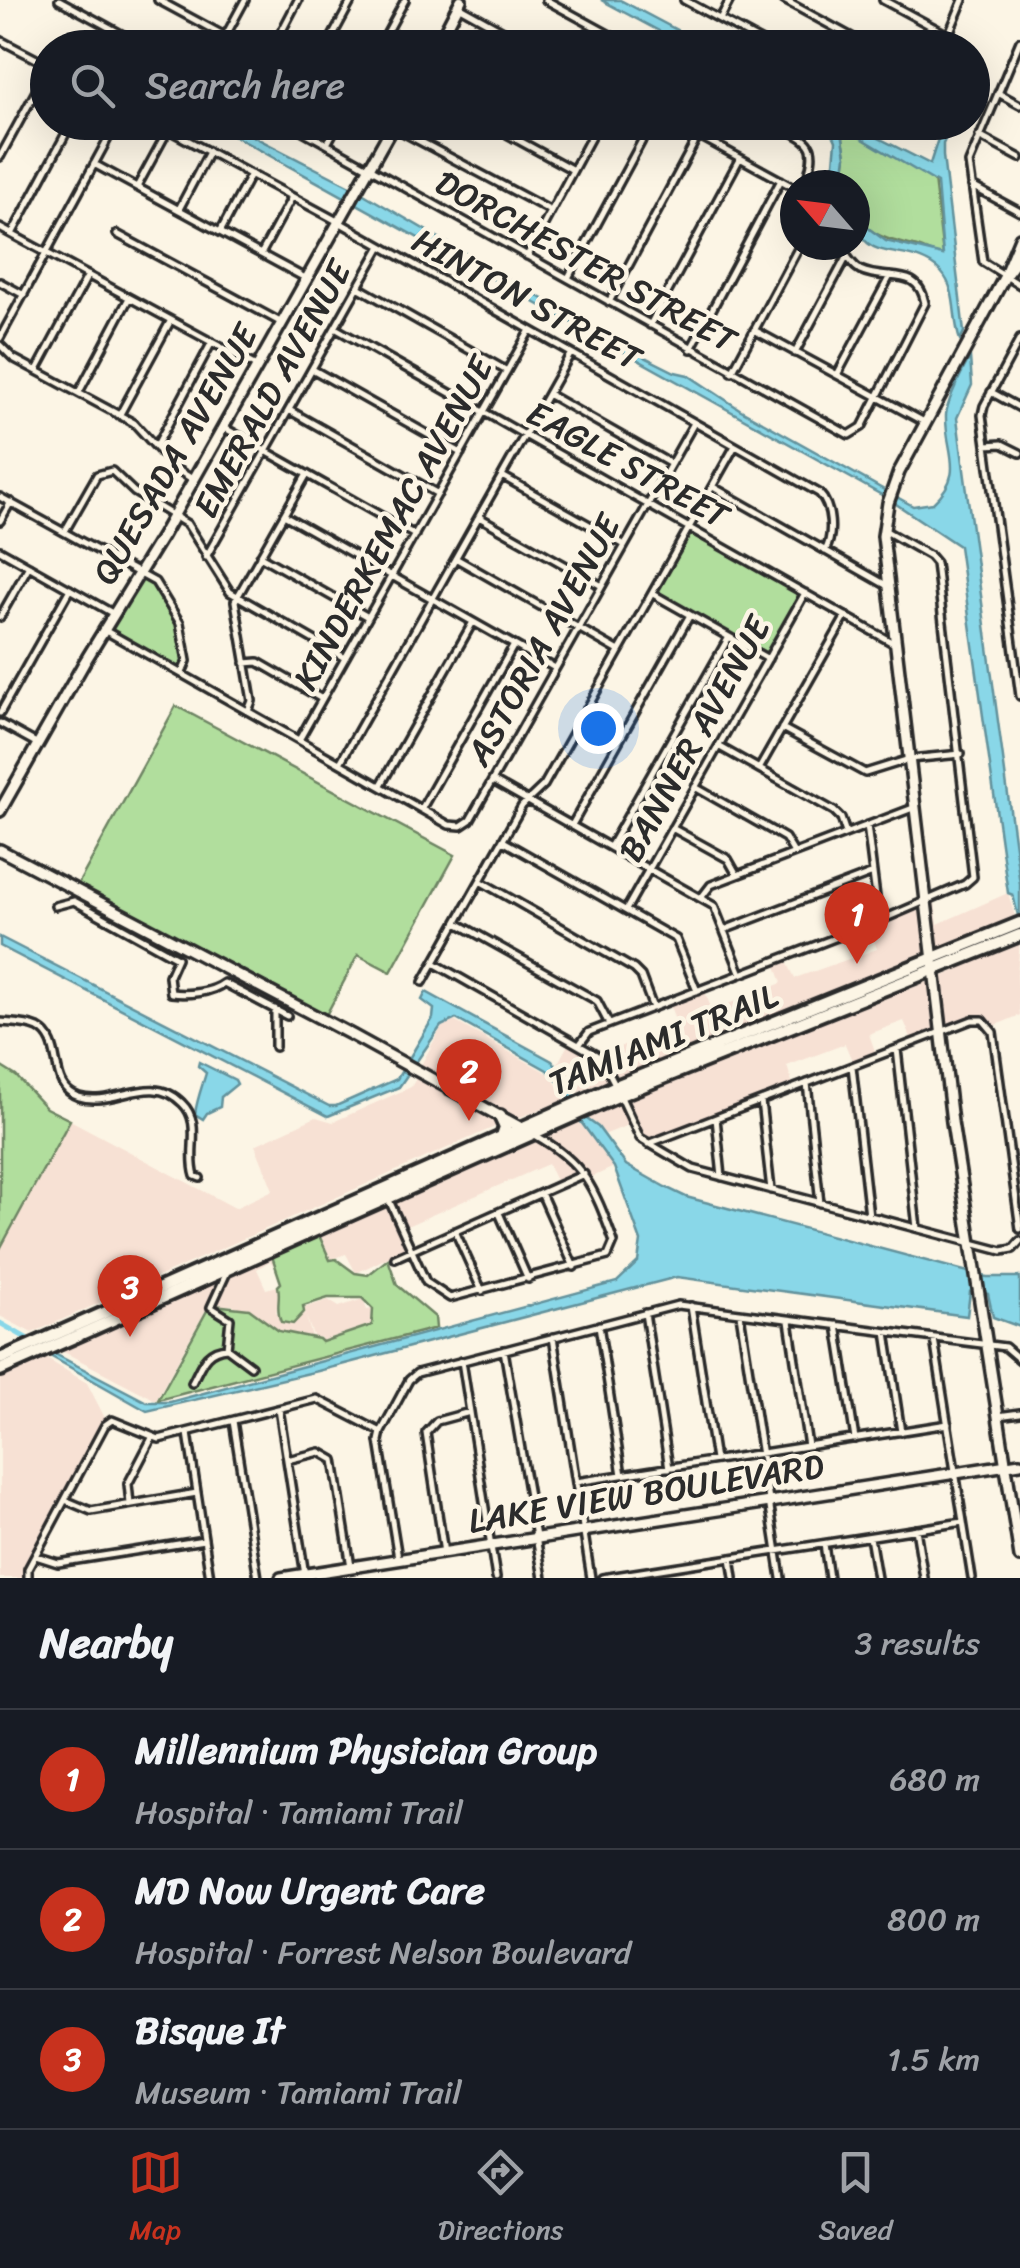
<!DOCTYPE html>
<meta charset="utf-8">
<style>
:root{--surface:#171b24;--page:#242831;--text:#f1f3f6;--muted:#9ea1a6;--line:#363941;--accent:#c8321e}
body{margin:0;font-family:Sriracha,sans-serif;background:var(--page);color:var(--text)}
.compass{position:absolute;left:780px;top:170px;width:90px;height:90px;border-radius:50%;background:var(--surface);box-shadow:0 10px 40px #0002;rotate:298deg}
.you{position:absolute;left:598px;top:728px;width:35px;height:35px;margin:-25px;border:8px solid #fff;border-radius:50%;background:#1a73e8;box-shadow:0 0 0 15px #1a73e833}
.badge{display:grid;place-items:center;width:65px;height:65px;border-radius:50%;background:var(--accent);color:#fff;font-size:32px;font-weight:700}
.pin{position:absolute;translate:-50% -82px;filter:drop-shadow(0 2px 5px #0008)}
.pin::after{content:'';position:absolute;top:52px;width:35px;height:30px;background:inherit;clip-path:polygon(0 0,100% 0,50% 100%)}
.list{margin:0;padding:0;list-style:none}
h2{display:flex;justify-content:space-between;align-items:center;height:130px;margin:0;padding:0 40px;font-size:42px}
h2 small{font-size:32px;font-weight:400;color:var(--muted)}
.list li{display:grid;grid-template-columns:65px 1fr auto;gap:30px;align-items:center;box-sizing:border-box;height:140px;padding:0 40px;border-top:2px solid var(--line)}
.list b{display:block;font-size:38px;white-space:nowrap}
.list p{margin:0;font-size:32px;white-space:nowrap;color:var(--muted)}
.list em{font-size:32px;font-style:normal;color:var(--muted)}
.icon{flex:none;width:55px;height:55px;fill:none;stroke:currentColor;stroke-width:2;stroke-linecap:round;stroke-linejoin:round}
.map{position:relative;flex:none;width:1020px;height:1578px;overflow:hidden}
.search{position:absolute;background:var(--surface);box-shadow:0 10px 40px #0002;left:30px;right:30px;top:30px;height:110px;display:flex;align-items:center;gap:25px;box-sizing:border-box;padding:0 35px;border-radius:55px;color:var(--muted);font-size:38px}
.sheet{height:550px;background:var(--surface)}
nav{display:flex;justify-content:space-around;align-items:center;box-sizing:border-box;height:140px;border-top:2px solid var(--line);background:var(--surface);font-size:28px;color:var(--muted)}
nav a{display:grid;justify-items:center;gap:5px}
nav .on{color:var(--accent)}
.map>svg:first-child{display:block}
.built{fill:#f7e1d4}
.green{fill:#b1de9d;stroke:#6e8464;stroke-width:2.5}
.water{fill:#89d7e8;stroke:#63929c;stroke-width:2.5}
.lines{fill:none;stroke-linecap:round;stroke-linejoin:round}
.canal{stroke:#89d7e8;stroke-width:5}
.street-casing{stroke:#2b2b2b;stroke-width:12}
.secondary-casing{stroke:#2b2b2b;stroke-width:16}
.primary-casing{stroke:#2b2b2b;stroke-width:18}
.street{stroke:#fcf5e5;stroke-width:5}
.secondary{stroke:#fcf5e5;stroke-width:9}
.primary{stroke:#fcf5e5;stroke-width:10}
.labels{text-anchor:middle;stroke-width:9;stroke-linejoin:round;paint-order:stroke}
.street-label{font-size:35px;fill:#2b2b2b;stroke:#fcf5e5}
</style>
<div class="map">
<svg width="1020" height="1578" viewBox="0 0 1020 1578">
<rect width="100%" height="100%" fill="#fcf5e5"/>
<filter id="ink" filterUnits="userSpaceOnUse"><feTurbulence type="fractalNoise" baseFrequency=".01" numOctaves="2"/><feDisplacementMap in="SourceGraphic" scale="20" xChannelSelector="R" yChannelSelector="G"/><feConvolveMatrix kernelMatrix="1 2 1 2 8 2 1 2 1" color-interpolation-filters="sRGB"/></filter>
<g filter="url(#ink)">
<path class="built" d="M1008 893 1016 920 897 970 576 1093 570 1076 558 1063 572 1037 602 1054 676 1024 670 1005 705 992 712 1010 782 983 776 966 787 962 795 978 877 949 868 923 934 895 938 924Z
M1020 940 1017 976 1020 1015 994 1026 985 1017 976 1016 912 1040 904 1021 869 1034 876 1054 853 1063 845 1044 787 1066 793 1085 652 1140 642 1135 635 1122 604 1135 584 1117 747 1049 943 976Z
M449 1021H454L549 1074 567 1099 515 1119 420 1067 442 1026Z
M417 1077 501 1124 32 1333 0 1316V1249L70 1120 235 1208 273 1190 255 1145 316 1117 333 1122 411 1087Z
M579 1119 614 1167 590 1178 586 1171 557 1183 548 1164 400 1229 407 1248 356 1273 346 1254 331 1259 319 1233Z
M271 1253 274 1266 270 1261 257 1269 266 1289 278 1286 280 1296 276 1312 293 1324 304 1312 306 1316 304 1308 328 1300 339 1307 363 1299 367 1310 372 1309 371 1324 321 1341 320 1337 314 1338 306 1316 312 1337 279 1331 264 1319 233 1305H214L230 1272Z
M223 1279 156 1400 62 1351Z
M45 1358 87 1383 106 1420 27 1563 25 1578H0V1378Z"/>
<path class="green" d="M841 126 934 179 943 255C932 255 924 248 913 246 874 236 855 231 855 185H842L846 156Z
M689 532 800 594 766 655 654 592Z
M143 577C164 591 192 645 180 668L110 630Z
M176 706 455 855 391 972 358 955 325 1017 77 886Z
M0 1066 16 1076 46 1108 70 1120 0 1249Z
M318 1233 330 1260 336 1259 355 1273 368 1275 388 1259 397 1285 435 1317 436 1328 158 1400 209 1307 229 1320 225 1346 206 1352 190 1384 193 1385 212 1352 226 1349 253 1367 245 1356 229 1347 232 1319 214 1305 249 1309 279 1331 319 1339 322 1342 372 1325 373 1309 362 1298H328L303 1306 304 1312 293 1324 281 1322C275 1309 281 1299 278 1286L281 1283 271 1253Z"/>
<path class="water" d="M601 0H620L709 47H689Z
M211 123H227L350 186 612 339 628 343 631 350 675 372 688 375 741 410 913 506 933 503C967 472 945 453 946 415 947 400 963 370 970 357L972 385 957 418 1020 884V924L1013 895 1008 893 959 546 887 498Z
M828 123H849L930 164 943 123H953L943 144V156L964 332 960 340C952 320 958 290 941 272 910 239 855 271 855 207L868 228 886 241 943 255 937 183 841 126 846 156 842 185H832L836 141Z
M0 937 329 1106H336L397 1079 433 1018 434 1009 422 1000 426 992 552 1061 571 1086 584 1117 598 1127 626 1165 665 1187 686 1197 987 1277H1020V1327L993 1317 988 1294 970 1292 967 1316 677 1277 318 1371 147 1411 50 1356 55 1354 147 1402H170L617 1282 638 1262 641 1241 614 1167 581 1122 565 1089 547 1070 456 1019 441 1026 399 1087 328 1116 0 946Z
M199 1062 235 1080 237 1084 221 1097 220 1107 207 1113 203 1119 195 1114C197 1099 202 1087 206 1073L198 1066Z"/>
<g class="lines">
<path class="canal" d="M0 1323 33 1342"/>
<g class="street-casing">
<path id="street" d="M59 0 147 48
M158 0 247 48
M546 0 634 48
M684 0 773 48
M784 0 872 48
M883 0 948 35
M458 6 534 48
M720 19 730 0
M0 40 48 65
M1020 41 969 163 983 262 1020 285
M219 48 245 0
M273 48 298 0
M326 48 352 0
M379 48 405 0
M943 48 963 0
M998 93 1020 105
M154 122 339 222 819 493C832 506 834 535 825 551
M287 122 849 435 862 427 925 303C918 265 887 283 860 270 851 265 845 253 840 245
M485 122 573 170
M674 122 795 188
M773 122C811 143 820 140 805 185
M393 127 551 211
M979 136 1020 158
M327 144 339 122
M0 157 48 69
M94 164 307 279
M972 186 1020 212
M137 187 168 130
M179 209 209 152
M0 228 258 367
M220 232 251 174
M12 234 72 122
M117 234 282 323
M261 254 292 197
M527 256 599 122
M568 278 652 122
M0 282 24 295
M358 287 507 371
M609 302 698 136
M650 325 740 158
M335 328 893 643
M754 330 926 423
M0 338 117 122
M1020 339 984 406 982 415 1020 696
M0 345 13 358 134 423 176 469 194 480
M691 349 781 180
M795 353 847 256
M312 369 461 453
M37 370 88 275
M732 372 800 245
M837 375 890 276
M79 392 129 298
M991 392 1020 408
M548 394 671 464
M289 410 438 494
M120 414 171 320
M223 427 415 535
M157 445 212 342
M986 445 1002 444 1020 453
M502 476 625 545
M713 487 886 585
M0 497 155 582 180 623 187 661 182 673
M284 515 555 668
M479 517 602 586
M0 521 11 502
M65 531 97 475 112 471 134 492 187 524 230 592 345 658
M0 550 114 614
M260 556 368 617
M206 557 381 246
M457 559 619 651
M653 594 768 659
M0 617 29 566
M104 630 449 825 461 826 470 820 694 423
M245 663 258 662 322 699
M248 711 252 701 235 601 307 474
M0 713 70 589
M0 723 38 744
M782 728 865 773 910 759 961 754
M299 740 530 330
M720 747 834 811 841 818 846 833
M340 763 571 353
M759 769 846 616
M493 781 714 906 741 974
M381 785 473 622
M695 787 785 838 794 853
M422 808 514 645
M572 825 690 615
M867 825 879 921
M672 828 728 859 737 875
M503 841 676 939 697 991
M610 847 729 637
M480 881 634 969 641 976 653 1008
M701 898 711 885 913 808
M55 906 74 901 177 958 169 976 171 993C188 995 211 993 224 983L287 1016
M626 910 805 593
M457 923 597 1001 609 1024
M724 930 873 873
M434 963 596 1055 603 1061 616 1086
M423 982 522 806 544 785 735 446
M0 1022C12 1023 27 1023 38 1028 66 1043 46 1086 79 1097 114 1108 151 1071 182 1103 203 1123 187 1151 195 1176L200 1178
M579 1045 589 1032 879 921 965 884 973 877 936 563 930 556 884 530
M275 1047V1009
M897 1049 917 1228
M852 1066 869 1216
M807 1083 820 1203
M620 1095 640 1138 693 1169 1002 1251 1013 1249 1020 1241
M761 1101 771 1190
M716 1118 722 1177
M648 1144 972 1020H983L993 1032 1020 1229
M541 1193 574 1267
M388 1198 426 1282 450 1298 608 1256 614 1242C594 1188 586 1164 535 1135
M499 1213 528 1279
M455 1231 482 1291
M395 1258 584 1174
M691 1306 715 1460
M645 1313 669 1468
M740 1314 781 1578
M789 1321 808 1446
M599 1325 622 1475
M837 1325 855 1439
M886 1332 901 1432
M553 1337 591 1578
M934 1339 972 1578
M227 1348 230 1319 211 1307 228 1270
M504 1350 543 1578
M462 1361 496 1578
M192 1383C201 1366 205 1349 227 1348L251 1366
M279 1409 305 1575
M998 1416 1020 1413
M233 1421 258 1578
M188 1433 210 1578
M287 1460 320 1452 334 1460 351 1567
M576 1482 948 1424
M65 1500 91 1511 197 1493
M130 1504 128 1484 152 1438
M916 1529 924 1578
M870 1537 877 1578
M824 1544 829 1578
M444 1553 426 1433 437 1421 470 1412
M36 1556 58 1563 204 1540
M398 1558 379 1441 381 1432 409 1380 417 1373 678 1305 1005 1347 1020 1360
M731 1558 734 1578
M28 1578V1569L105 1425 112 1420 159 1439 317 1399 381 1432
M602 1578 963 1522"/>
</g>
<g class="secondary-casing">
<path id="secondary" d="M436 48 461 0
M1020 256 1005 276 899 472 888 503 883 536 952 1122 1020 1557
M1005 274 1020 238
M0 811 84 663 162 536 395 122
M0 850 352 1035 525 1130
M281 1578 1020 1463"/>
</g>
<g class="primary-casing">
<path id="primary" d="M500 1116 505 1127 502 1136
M0 1359 616 1086 1020 923
M0 1370 620 1095 1020 935"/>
</g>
<use href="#street" class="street"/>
<use href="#secondary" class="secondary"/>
<use href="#primary" class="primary"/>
</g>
</g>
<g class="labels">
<g class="street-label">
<text transform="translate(586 261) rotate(29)" y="12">DORCHESTER STREET</text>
<text transform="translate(527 299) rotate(29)" y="12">HINTON STREET</text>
<text transform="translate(272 389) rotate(-61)" y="12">EMERALD AVENUE</text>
<text transform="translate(175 454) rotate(-60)" y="12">QUESADA AVENUE</text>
<text transform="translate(628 464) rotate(29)" y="12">EAGLE STREET</text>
<text transform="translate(393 523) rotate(-61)" y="12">KINDERKEMAC AVENUE</text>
<text transform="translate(543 640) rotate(-61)" y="12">ASTORIA AVENUE</text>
<text transform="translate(694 739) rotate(-61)" y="12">BANNER AVENUE</text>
<text transform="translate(663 1039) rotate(-22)" y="12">TAMIAMI TRAIL</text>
<text transform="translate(646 1493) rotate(-9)" y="12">LAKE VIEW BOULEVARD</text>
</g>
</g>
</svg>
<svg class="compass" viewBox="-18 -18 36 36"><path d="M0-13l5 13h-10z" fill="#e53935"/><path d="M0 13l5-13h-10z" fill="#9ea1a6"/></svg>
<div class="you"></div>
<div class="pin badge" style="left:857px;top:964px">1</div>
<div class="pin badge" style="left:469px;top:1121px">2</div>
<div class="pin badge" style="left:130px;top:1337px">3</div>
<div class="search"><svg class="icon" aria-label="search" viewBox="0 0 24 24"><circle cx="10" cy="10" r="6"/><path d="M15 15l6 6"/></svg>Search here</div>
</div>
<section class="sheet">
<h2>Nearby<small>3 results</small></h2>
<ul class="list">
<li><span class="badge">1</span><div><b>Millennium Physician Group</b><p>Hospital · Tamiami Trail</p></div><em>680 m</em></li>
<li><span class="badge">2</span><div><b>MD Now Urgent Care</b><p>Hospital · Forrest Nelson Boulevard</p></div><em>800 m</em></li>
<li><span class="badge">3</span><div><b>Bisque It</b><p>Museum · Tamiami Trail</p></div><em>1.5 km</em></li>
</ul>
</section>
<nav>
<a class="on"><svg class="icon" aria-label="map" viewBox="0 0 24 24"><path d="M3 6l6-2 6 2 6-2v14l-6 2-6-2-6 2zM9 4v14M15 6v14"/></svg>Map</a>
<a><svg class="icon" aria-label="directions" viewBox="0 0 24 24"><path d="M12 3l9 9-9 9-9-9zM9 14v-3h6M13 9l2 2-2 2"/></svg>Directions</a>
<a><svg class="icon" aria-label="saved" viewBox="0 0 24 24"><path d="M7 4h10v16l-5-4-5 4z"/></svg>Saved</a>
</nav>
